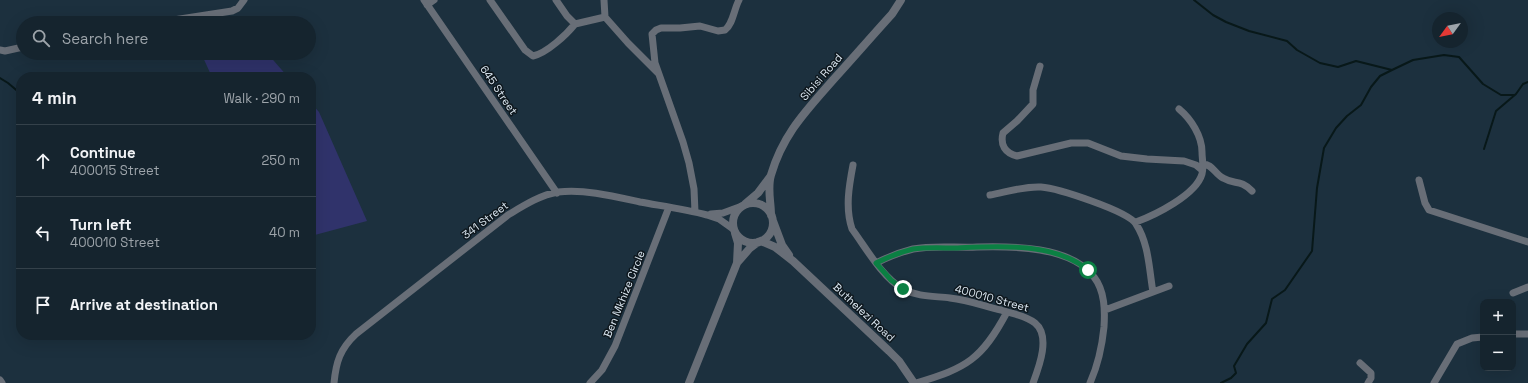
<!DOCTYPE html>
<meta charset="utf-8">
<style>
:root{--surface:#15242e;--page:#1e2c36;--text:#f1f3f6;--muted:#9da4aa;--line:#34414a}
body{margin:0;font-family:"Space Grotesk",sans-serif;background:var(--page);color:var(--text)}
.controls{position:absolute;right:12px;bottom:12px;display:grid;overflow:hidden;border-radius:8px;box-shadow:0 4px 16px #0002}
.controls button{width:36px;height:36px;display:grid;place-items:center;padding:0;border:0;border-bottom:1px solid var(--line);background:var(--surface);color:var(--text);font:20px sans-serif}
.compass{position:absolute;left:1432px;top:12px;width:36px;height:36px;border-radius:50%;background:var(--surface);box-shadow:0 4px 16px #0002;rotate:237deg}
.stop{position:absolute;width:12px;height:12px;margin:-9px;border:3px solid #0b8043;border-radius:50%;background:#fff}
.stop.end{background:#0b8043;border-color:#fff;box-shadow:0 1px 4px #0008}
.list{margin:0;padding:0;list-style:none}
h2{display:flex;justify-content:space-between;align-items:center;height:52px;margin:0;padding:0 16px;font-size:17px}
h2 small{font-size:13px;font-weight:400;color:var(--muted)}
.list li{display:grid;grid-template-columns:26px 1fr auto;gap:12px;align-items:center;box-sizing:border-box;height:72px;padding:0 16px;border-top:1px solid var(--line)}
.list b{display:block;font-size:15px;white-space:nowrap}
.list p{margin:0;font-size:13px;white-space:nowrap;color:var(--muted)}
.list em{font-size:13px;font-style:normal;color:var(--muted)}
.icon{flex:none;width:22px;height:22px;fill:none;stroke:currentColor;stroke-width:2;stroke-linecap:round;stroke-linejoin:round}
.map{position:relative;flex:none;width:1528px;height:383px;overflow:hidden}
.search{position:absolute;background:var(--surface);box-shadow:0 4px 16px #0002;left:16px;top:16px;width:300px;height:44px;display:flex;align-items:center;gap:10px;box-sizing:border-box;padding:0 14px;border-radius:22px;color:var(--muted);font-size:15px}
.panel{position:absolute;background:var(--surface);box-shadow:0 4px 16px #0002;left:16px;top:72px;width:300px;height:268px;border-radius:16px}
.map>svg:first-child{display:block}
.green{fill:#30336b}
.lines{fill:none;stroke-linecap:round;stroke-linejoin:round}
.stream{stroke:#081819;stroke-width:2}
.minor{stroke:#686e77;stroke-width:7}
.tertiary{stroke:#686e77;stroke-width:8}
.route{stroke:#0b8043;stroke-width:5}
.labels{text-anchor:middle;stroke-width:3;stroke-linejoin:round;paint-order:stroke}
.street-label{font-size:11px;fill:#dbe7f1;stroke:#0e171d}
</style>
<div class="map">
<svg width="1528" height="383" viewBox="0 0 1528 383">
<rect width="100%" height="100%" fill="#1c303e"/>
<path class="green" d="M201 53H267L288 77H212Z
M311 103 319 112 367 221 311 236Z"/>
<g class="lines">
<path class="stream" d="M1194 0 1213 15 1226 22 1249 31 1287 41 1297 50 1320 63 1338 67 1356 61 1392 70 1413 60 1444 55 1459 57 1483 84 1501 95H1514
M0 78 8 83 21 94
M1484 149 1496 111 1516 94 1523 84 1528 82
M1221 383 1231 378 1236 373 1234 366 1247 344 1266 323 1272 299 1285 290 1312 251 1317 188 1324 148 1336 128 1347 116 1361 105 1371 87 1380 76 1392 70"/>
<path class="minor" d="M424 0 557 193
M490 0 525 50 533 56C547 53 567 34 575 24L567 16 556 0
M604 0 605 17
M427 5 434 0
M154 23 232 11 238 8 244 0
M575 24 605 17 628 43 658 73
M0 50 5 51 23 47
M1040 66 1033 90V104L1017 121 1003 133C1000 145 1005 153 1017 156L1071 143H1088L1121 156 1147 159 1184 161 1196 165 1202 170
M1203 164C1212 164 1215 174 1223 178 1235 185 1240 179 1252 191
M853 165C849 186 845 208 852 229 866 248 882 277 903 289 918 297 934 296 950 298 968 300 984 306 1001 310 1012 314 1025 315 1035 323 1051 336 1039 367 1033 383
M1419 180 1425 203 1429 210 1528 242
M990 195C1006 192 1024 186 1041 187 1057 188 1128 211 1136 224 1149 244 1149 269 1153 292
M695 212 694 189 689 163 683 142 655 63 652 34 656 30 661 28H680L700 26 718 31 725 30C733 24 734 9 739 0
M711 214 723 213 742 206
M1136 222C1155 215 1196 195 1202 174 1204 166 1202 159 1202 152 1202 136 1191 119 1179 109
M876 263C888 257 901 252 913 249 933 245 957 248 977 247 1012 246 1071 246 1094 277 1105 291 1105 311 1104 327 1102 347 1098 365 1090 383
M1513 293 1528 287
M1105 310 1169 286
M1513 334H1528
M1360 363 1371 373V378L1368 383
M0 380 2 383
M334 383C336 362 340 349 356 334L508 215C523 206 540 195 558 192 585 189 613 196 640 202 662 206 685 209 707 215L719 219 733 229
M590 383 602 370 615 346 669 207
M916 383C967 368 982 359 1007 312
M1434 383 1457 344 1472 338 1483 337"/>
<path class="tertiary" d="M733 223a20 20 0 1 1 40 0a20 20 0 1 1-40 0Z
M745 204 758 193 770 177
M771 215C771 202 767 188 771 175 783 134 806 111 833 80 853 58 872 36 892 14L901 0
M773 221 782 245 789 255
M761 241 775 247 793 261 889 351 899 361 914 383
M737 263 750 248 758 242
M689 383 737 263 738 243 735 233"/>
</g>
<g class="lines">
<path class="route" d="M903 289 891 280 876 263C888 257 901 252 913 249 927 247 942 248 956 248 997 246 1055 242 1088 270"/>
</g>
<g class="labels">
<g class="street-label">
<text transform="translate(821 77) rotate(-49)" y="4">Sibisi Road</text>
<text transform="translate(499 90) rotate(56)" y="4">645 Street</text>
<text transform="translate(485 220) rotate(-37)" y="4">341 Street</text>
<text transform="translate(624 294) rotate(-68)" y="4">Ben Mkhize Circle</text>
<text transform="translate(992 298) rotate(15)" y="4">400010 Street</text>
<text transform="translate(864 312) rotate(43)" y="4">Buthelezi Road</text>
</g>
</g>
</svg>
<div class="controls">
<button>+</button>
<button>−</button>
</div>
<svg class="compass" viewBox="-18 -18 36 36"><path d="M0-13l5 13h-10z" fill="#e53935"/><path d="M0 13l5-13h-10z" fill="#9da4aa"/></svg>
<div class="stop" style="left:1088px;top:270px"></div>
<div class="stop end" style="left:903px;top:289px"></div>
<div class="search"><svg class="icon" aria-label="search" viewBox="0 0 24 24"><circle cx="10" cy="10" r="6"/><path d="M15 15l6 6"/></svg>Search here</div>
<section class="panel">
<h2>4 min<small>Walk · 290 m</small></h2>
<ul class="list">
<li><svg class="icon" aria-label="ahead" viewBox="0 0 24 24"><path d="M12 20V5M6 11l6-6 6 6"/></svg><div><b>Continue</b><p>400015 Street</p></div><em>250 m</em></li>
<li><svg class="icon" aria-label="left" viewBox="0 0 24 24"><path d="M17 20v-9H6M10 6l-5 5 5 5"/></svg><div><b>Turn left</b><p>400010 Street</p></div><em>40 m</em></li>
<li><svg class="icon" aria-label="arrive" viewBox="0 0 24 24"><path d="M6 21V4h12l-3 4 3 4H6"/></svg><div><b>Arrive at destination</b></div></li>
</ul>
</section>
</div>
